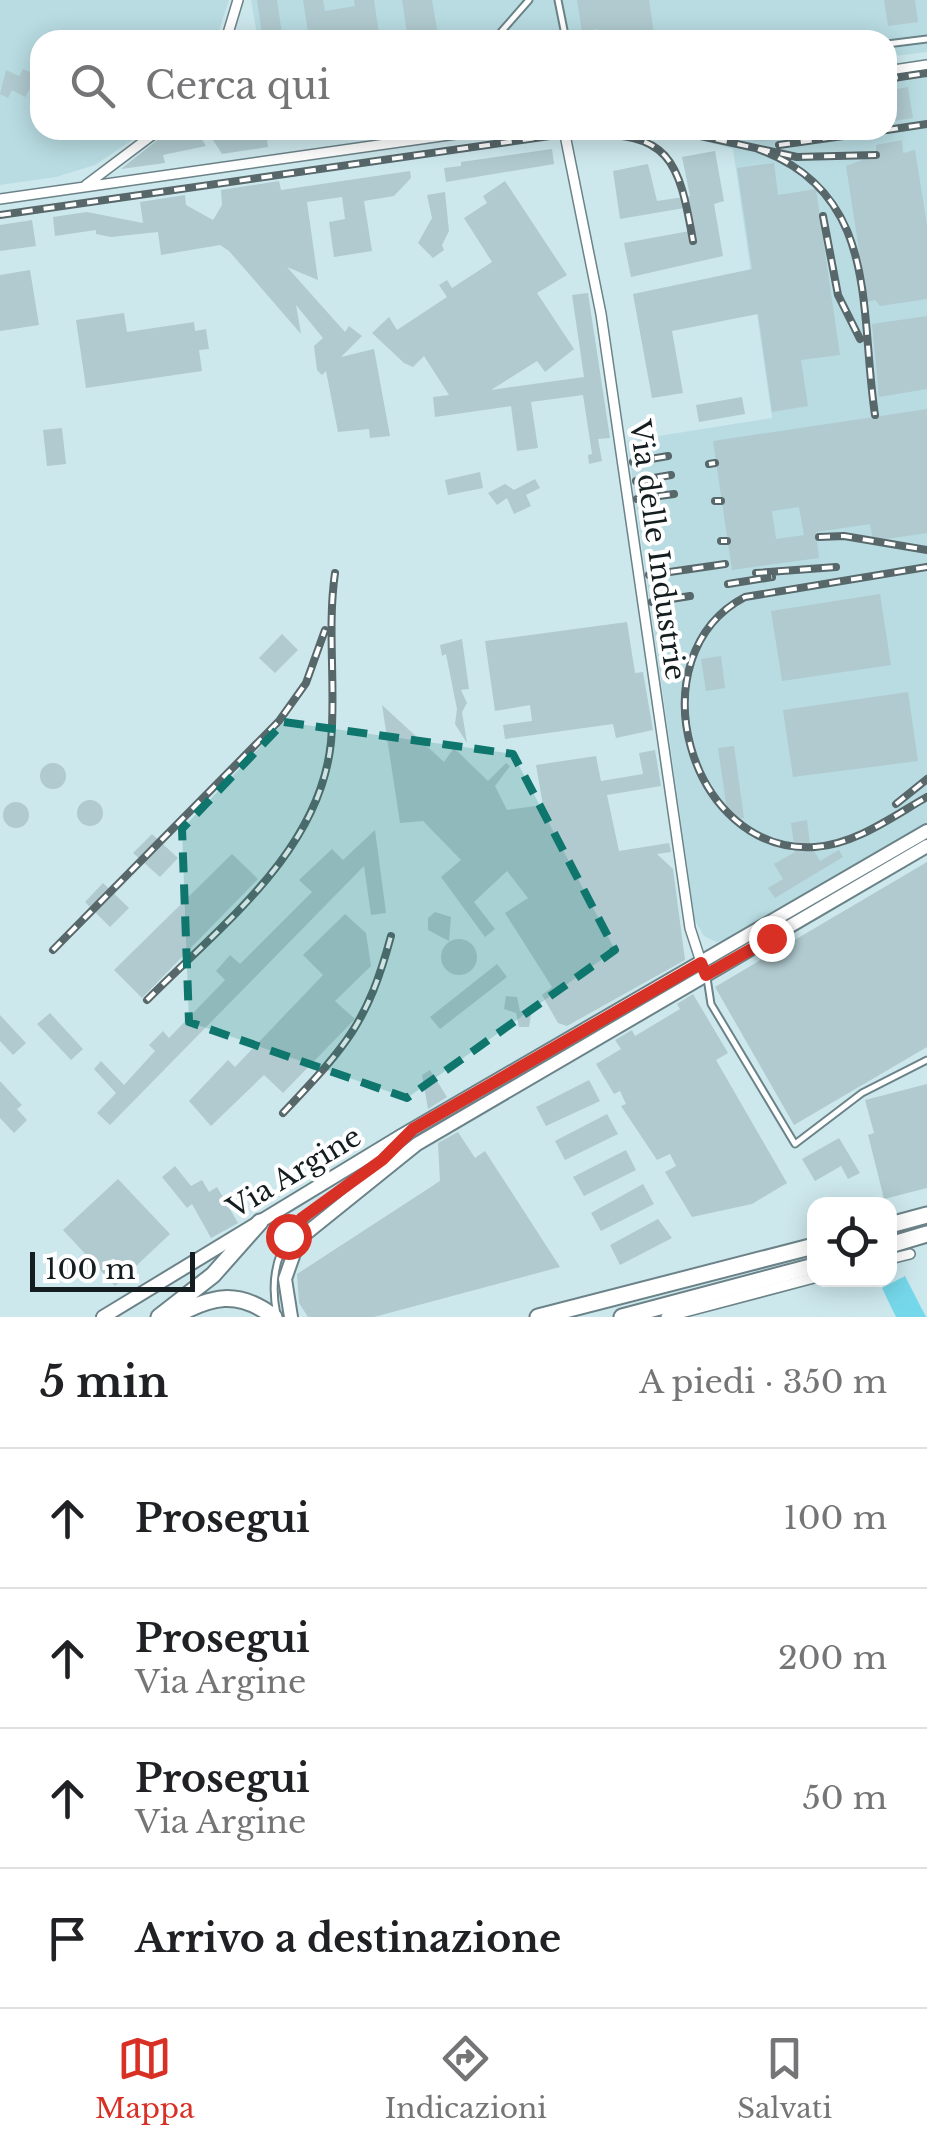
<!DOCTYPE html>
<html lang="it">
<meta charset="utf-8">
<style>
:root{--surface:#fff;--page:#f2f2f2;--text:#202124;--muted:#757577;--line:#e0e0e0;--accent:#d93025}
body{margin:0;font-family:"Libre Baskerville",serif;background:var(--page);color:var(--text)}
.controls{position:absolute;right:30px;bottom:30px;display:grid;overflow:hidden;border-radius:20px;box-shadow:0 5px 25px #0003}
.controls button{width:90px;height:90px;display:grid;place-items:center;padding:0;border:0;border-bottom:2px solid var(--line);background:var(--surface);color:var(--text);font:50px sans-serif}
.scale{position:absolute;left:30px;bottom:25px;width:165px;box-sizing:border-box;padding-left:10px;border:5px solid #141d1f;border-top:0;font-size:28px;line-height:35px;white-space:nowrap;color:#141d1f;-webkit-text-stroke:8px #fff;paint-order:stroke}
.stop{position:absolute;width:30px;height:30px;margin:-22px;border:8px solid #d93025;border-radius:50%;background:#fff}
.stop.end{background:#d93025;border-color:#fff;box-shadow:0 2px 10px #0008}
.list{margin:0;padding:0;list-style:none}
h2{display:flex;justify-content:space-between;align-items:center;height:130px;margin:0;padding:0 40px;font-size:42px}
h2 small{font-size:32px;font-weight:400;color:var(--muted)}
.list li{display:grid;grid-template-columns:65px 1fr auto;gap:30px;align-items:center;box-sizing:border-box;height:140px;padding:0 40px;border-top:2px solid var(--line)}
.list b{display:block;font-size:38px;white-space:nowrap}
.list p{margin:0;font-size:32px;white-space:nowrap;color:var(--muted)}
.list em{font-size:32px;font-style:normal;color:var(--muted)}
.icon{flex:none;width:55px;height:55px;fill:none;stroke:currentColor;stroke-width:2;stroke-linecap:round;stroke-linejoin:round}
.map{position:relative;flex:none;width:927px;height:1317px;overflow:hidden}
.search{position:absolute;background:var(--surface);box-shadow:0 5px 25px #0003;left:30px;right:30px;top:30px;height:110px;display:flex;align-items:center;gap:25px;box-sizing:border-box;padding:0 35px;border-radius:30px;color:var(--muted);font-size:38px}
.sheet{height:690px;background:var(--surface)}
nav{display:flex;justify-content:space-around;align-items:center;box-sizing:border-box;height:140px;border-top:2px solid var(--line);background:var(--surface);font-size:28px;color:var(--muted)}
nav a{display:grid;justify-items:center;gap:5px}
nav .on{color:var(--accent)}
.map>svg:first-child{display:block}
.built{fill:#b8dce2}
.green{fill:#75d8ea}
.building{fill:#b0cacf;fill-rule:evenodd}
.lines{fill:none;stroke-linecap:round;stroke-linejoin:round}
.lane-casing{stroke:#6b8388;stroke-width:9}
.street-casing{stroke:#6b8388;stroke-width:12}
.secondary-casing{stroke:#6b8388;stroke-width:16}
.highway-casing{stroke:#6b8388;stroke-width:19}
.lane{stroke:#fff;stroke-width:5}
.street{stroke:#fff;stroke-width:9}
.secondary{stroke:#fff;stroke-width:12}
.highway{stroke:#fff;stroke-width:15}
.rail-casing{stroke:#57676a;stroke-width:8}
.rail{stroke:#fff;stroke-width:4;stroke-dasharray:11;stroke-linecap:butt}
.route{stroke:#d93025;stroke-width:12}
.marked{fill:#0f766e;fill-opacity:0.2;stroke:#0f766e;stroke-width:8;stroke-dasharray:20 12;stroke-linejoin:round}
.labels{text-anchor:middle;stroke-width:8;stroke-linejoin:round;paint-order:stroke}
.street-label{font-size:28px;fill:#141d1f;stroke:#fff}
</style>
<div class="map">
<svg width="927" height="1317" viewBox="0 0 927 1317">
<rect width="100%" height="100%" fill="#cde8ed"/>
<path class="built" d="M0 0H229L216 40H40V130H147L95 165 56 177 0 185Z
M251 0H927V52L887 57V40H258Z
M927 77V824L737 937 716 942 704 936 695 921 627 441 772 418 733 149 700 140 698 130H887V83Z"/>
<path class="green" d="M905 1276 926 1317H896L882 1288Z"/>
<path class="building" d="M257 0H277L283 40H263Z
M303 0H323L325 11 355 6 354 0H374L380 40H329L327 30 308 32Z
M402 0H432L438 35 408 40Z
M577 0H649L655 40H599L597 29 582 32Z
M884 0H915L918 22 888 26Z
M23 69 40 76V93L30 88 25 97 12 90 8 98 0 94 6 70 19 76Z
M908 87 913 118 887 122V91Z
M170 130H196L206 146 163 155 165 163 121 169Z
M739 130H802L803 135 763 141 741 139Z
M266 133 268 147 222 154 213 140Z
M902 140 903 153 915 150 927 225V299L880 306 875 300 867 302 846 166 876 155V145Z
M552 149 554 164 446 182 444 168 461 166V162Z
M715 151 724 201 714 204 723 256 631 277 624 243 695 230 690 207 620 219 613 171 648 164 657 201 690 196 682 157Z
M774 163 778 195 816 189 840 355 801 360 808 406 772 412 758 314 672 331 683 393 652 398 633 294 752 269 737 168Z
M410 171 411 178 394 196 364 201 372 251 334 257 329 222 345 219 342 197 307 202 318 280 287 267 345 332 349 326 362 336 341 357 374 349 390 436 370 438 369 429 338 432 326 371 322 375 317 370 314 346 323 338 296 305 301 334 229 251 220 245 161 255 158 232 111 237 96 234V230L55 236 53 217 87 212 143 223 140 202 185 195 186 205 213 220 222 205 221 190 279 181 281 190Z
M505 181 567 275 537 293 574 349 545 372 537 361 491 390 584 377 572 295 588 293 610 438 598 439 602 461 589 464 588 455 592 454 583 395 531 402 538 448 517 451 511 406 435 417 433 397 449 395 424 356 413 367 404 363 372 333 389 317 397 330 447 297 439 285 447 280 452 288 492 262 464 218 487 203 483 196Z
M445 192 449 231 442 245 444 250 433 258 418 243 432 218 427 195Z
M32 220 36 246 0 251V225Z
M30 270 39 325 0 331V275Z
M124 313 127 332 194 322 195 331 206 329 209 349 199 350 202 371 86 388 76 320Z
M927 316V389L879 397 872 324Z
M742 397 745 414 699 422 696 405Z
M927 409V533L873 541 870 524 816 532 819 558 732 570 713 441ZM799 507 804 535 776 539 772 511Z
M62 428 66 464 47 466 43 430Z
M480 472 483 488 448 495 445 480Z
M535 479 540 488 526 495 531 506 514 514 507 498 497 505 488 493 505 484 514 490Z
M880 594 891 665 782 681 771 611Z
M627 622 635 673 643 672 653 730 616 738 613 724 505 739 503 725 532 721 530 705 495 711 485 641Z
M282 634 298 650 275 673 259 658Z
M462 639 469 689 461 690 467 703 462 712 467 743 455 724 457 709 446 654 442 656 440 645Z
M721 656 725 688 706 691 701 659Z
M908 692 918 761 793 777 783 710Z
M382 705 444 762 454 748 488 781 506 763 510 766 495 786 507 810 543 805 536 765 596 756 601 781 643 774 639 753 655 750 661 786 607 795 619 851 669 843 671 852 657 854 673 869 685 960 567 1026 558 1023 542 995 552 987 505 913 528 898 507 871 474 902 495 929 485 937 441 877 461 860 423 821 400 823Z
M734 746 744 818 736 819 727 811 718 748Z
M40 776a13 13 0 1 1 26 0a13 13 0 1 1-26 0Z
M77 813a13 13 0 1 1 26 0a13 13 0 1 1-26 0Z
M3 815a13 13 0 1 1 26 0a13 13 0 1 1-26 0Z
M807 820 810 844 820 861 839 850 843 857 775 898 768 888 783 879 774 864 795 852 791 823Z
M375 830 386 913 371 915 364 866 110 1125 97 1113 116 1093 94 1069 101 1061 124 1085 155 1051 149 1045 163 1031 169 1038 225 980 216 971 230 955 240 964 312 892 299 880 332 849 343 860Z
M152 834 178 858 160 877 133 853Z
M232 854 258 879 142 998 114 970Z
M927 862V1047L794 1125 715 987Z
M103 883 129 908 110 927 85 902Z
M435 912 451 917 449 941 428 930V918Z
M345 914 366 933 371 966 335 1001 355 1019 283 1093 264 1075 211 1126 189 1101 228 1060 235 1067 323 975 303 955Z
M441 957a18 18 0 1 1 36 0a18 18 0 1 1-36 0Z
M497 964 507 977 440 1029 430 1017Z
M693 994 728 1053 716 1060 787 1183 752 1204 692 1217 665 1172 676 1166 670 1154 657 1160 621 1106 626 1104 620 1091 614 1094 596 1064 621 1049 615 1040 632 1030 635 1036 680 1009 677 1004Z
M506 996 517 997 520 1011 531 1015 529 1027H519L516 1013 504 1009Z
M50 1013 83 1049 71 1060 37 1024Z
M0 1015 26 1043 13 1055 0 1041Z
M430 1070 447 1097 428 1109 422 1075Z
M589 1080 600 1101 546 1126 536 1107Z
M0 1081 22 1105 17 1109 27 1120 14 1133 0 1118Z
M927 1084V1188L884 1199 868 1135 874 1133 865 1100Z
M607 1114 618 1134 565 1160 555 1141Z
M458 1132 475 1158 485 1151 560 1267 374 1317H308L299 1303 297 1274 440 1181 438 1143Z
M839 1138 860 1173 848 1179 841 1166 815 1181 802 1159Z
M626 1150 636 1170 584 1196 573 1177Z
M175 1166 191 1186 202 1180 209 1192 217 1187 238 1223 211 1238 192 1204 187 1208 162 1177Z
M118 1179 170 1234 115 1286 63 1230Z
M643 1184 654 1204 601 1231 591 1213Z
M658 1219 672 1238 620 1265 610 1245Z"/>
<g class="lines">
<g class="lane-casing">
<path id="lane" d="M558 0 566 40
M494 40 529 0
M887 44 927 39
M707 978 711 1004 795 1144 862 1093 927 1060
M277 1315C257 1219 342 1199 396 1145"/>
</g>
<g class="street-casing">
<path id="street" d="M226 40 238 0
M887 71 927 65
M564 130 601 314 690 928 702 965
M86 185 159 130
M0 199 484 130
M890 1259 910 1254
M666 1317 814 1278"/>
</g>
<g class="secondary-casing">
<path id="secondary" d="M103 1317 401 1136 927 831
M291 1317 285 1279 299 1239 417 1144 927 846"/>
</g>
<g class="highway-casing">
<path id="highway" d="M890 1225 927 1215
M890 1245 927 1234
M159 1317 213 1275 260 1222
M173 1317C211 1296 238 1289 274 1317
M538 1317 814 1246
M622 1317 814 1266"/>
</g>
<use href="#lane" class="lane"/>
<use href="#street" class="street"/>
<use href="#secondary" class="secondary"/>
<use href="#highway" class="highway"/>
<g class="rail-casing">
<path id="rail" d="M887 79 927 73
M673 130 797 157 876 155
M887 130 927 124
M579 135C670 130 679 160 693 241
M779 145 886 130
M758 149C880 194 859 308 875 415
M0 215 592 130
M823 216 838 295 860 339
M633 462 668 456
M709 464 715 463
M636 481 671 475
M637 499 674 494
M715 501H721
M819 537 844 536 927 550
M721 541H727
M927 567 745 597C634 655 688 855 815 847 856 844 892 817 927 797
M756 573 836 567
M649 575 725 564
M728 584 772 577
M652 602 690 596
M896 804 927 779
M53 950 279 721 306 683 325 630
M147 1000C219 927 320 852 331 742 336 686 327 629 335 573
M283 1113C345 1047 367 1025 391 936"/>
</g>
<use href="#rail" class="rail"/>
</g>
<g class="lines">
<path class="route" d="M288 1236 302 1218 382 1160 413 1129 701 963 706 975 771 938"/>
</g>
<path class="marked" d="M284 722 513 754 615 950 407 1098 189 1022 182 829Z"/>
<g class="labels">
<g class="street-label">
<text transform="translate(658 550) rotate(82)" y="10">Via delle Industrie</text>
<text transform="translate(294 1172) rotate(-31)" y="10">Via Argine</text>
</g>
</g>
</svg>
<div class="controls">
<button><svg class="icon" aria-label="locate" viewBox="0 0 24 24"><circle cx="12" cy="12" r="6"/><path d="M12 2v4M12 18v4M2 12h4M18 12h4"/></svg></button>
</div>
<div class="scale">100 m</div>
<div class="stop" style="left:288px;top:1236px"></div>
<div class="stop end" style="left:771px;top:938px"></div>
<div class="search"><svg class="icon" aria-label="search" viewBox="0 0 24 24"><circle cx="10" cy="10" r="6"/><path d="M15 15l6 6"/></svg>Cerca qui</div>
</div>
<section class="sheet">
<h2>5 min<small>A piedi · 350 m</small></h2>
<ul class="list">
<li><svg class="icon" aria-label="ahead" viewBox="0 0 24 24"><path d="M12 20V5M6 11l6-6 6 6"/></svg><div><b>Prosegui</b></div><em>100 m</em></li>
<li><svg class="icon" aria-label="ahead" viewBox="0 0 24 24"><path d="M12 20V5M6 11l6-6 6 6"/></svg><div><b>Prosegui</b><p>Via Argine</p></div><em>200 m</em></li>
<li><svg class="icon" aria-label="ahead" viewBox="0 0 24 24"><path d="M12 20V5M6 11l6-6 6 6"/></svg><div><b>Prosegui</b><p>Via Argine</p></div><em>50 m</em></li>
<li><svg class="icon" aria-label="arrive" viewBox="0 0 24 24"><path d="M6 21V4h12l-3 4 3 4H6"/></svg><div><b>Arrivo a destinazione</b></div></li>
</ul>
</section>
<nav>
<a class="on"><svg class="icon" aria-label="map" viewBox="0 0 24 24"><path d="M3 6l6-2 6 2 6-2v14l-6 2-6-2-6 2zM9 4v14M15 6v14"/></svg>Mappa</a>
<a><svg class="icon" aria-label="directions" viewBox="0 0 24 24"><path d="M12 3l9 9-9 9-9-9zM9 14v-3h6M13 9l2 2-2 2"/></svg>Indicazioni</a>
<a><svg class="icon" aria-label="saved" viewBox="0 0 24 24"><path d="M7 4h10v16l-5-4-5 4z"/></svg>Salvati</a>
</nav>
